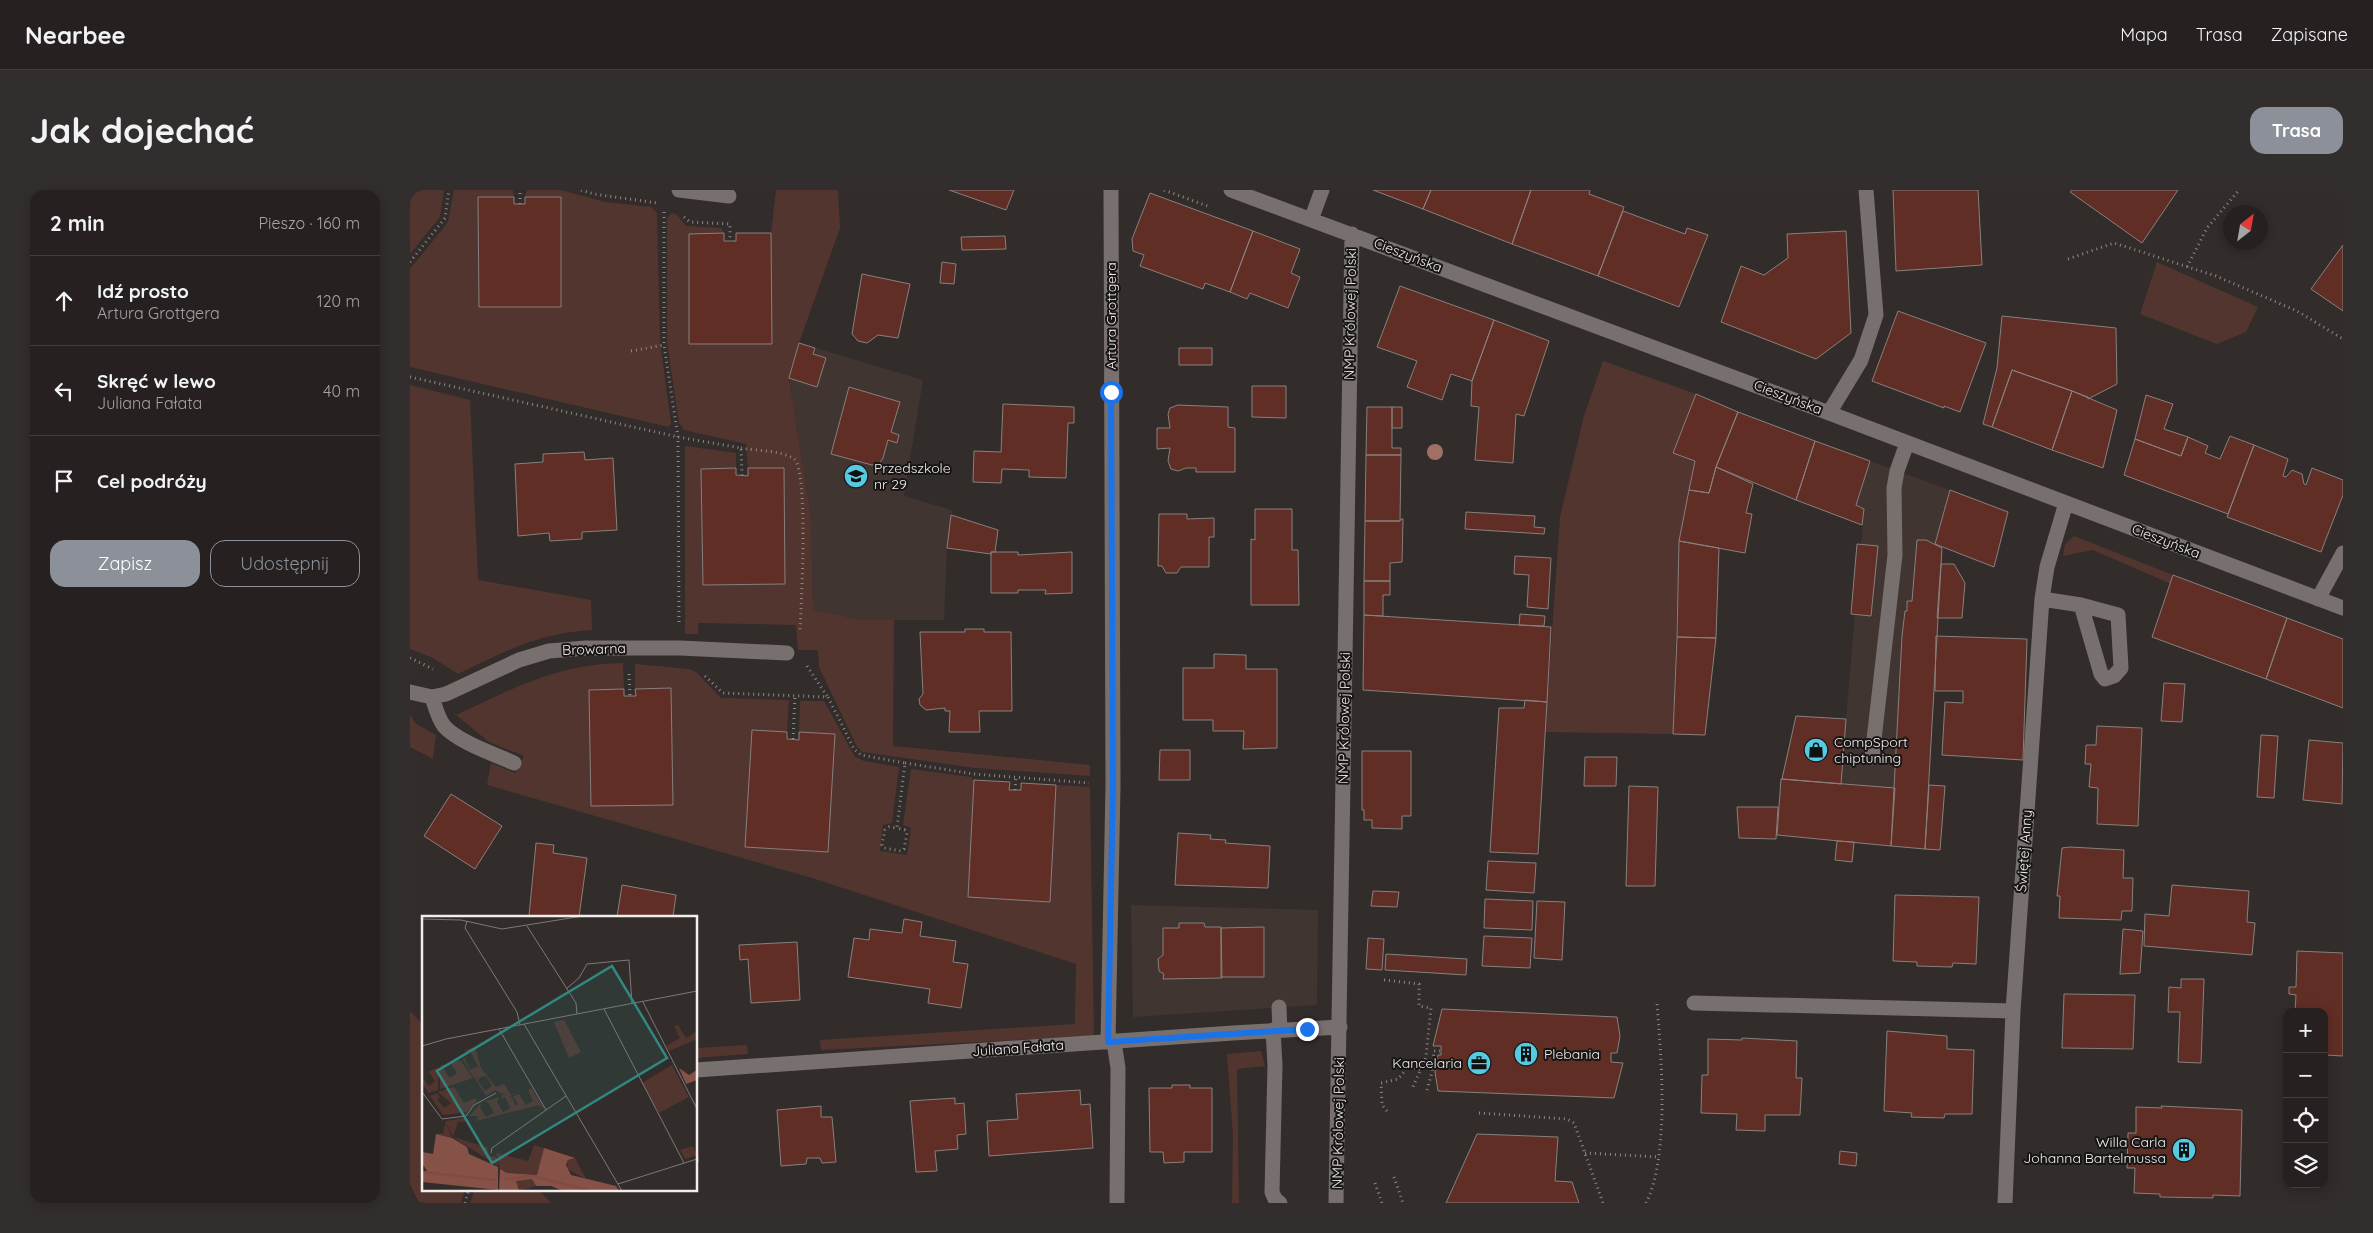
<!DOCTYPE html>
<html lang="pl">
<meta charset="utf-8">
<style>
:root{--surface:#262120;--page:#322e2d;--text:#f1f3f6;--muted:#a4a3a5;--line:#423e3e;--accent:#8c9099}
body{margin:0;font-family:Quicksand,sans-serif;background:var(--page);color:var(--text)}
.controls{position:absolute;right:15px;bottom:15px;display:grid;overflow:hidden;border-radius:10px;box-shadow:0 2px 12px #0003}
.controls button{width:45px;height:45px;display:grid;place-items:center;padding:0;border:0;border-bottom:1px solid var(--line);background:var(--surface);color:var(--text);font:25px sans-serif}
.compass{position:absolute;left:1813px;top:15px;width:45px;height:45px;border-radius:50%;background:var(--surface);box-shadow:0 2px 12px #0003;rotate:31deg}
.stop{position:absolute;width:15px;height:15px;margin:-11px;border:4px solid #1a73e8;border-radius:50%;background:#fff}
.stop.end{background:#1a73e8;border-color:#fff;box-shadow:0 1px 5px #0008}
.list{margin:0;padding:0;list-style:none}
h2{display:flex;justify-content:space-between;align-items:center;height:65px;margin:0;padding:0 20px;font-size:21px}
h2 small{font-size:16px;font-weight:400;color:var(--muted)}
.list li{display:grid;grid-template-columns:32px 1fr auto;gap:15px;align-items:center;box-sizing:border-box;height:90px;padding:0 20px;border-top:1px solid var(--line)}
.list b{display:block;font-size:19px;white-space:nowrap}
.list p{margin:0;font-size:16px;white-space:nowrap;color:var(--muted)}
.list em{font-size:16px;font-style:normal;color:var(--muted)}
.actions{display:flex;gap:10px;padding:15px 20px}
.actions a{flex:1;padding:11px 0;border:1px solid var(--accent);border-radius:15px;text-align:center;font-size:18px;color:var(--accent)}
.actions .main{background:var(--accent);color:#fff}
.icon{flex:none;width:28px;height:28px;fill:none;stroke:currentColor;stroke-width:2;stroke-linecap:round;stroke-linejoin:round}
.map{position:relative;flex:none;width:1933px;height:1013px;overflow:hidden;border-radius:15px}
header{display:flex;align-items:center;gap:30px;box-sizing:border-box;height:70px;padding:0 25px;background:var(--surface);border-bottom:1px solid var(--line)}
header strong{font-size:24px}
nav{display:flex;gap:28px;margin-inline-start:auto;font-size:18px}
.intro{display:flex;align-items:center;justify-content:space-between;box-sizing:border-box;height:120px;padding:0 30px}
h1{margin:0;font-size:35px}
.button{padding:12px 22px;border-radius:15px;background:var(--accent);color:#fff;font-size:18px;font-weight:700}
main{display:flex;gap:30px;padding:0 30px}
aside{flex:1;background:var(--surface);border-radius:15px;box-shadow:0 2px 12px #0003}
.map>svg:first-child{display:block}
.built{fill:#413532}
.green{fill:#53352f}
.building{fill:#602e25;stroke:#87807f}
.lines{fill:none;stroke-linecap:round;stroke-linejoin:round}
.path{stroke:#8e8988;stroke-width:3;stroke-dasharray:1 4;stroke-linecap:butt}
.minor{stroke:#77706f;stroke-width:15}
.tree{fill:#a06f65}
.route{stroke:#1a73e8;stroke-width:6}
.labels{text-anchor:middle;stroke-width:4;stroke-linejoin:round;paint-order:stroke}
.street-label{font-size:14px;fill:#f1edec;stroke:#181515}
.poi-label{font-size:14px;fill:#f1edec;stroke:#181515;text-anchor:start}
.inset-river{fill:none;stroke:#804b41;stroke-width:2.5}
.inset-road{fill:none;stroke:#7e7978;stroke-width:1}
.view{fill:#318881;fill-opacity:0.15;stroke:#318881;stroke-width:2.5}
.inset-edge{fill:none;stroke:#f1edec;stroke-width:2.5}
</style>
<header>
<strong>Nearbee</strong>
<nav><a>Mapa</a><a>Trasa</a><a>Zapisane</a></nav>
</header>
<div class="intro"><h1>Jak dojechać</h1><a class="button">Trasa</a></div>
<main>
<aside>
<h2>2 min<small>Pieszo · 160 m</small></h2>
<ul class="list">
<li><svg class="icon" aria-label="ahead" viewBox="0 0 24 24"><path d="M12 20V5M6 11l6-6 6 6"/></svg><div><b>Idź prosto</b><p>Artura Grottgera</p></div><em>120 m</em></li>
<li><svg class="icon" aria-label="left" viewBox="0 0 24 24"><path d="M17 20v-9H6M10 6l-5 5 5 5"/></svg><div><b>Skręć w lewo</b><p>Juliana Fałata</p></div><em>40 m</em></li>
<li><svg class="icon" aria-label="arrive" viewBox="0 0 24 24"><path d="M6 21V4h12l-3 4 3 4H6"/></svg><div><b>Cel podróży</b></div></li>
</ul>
<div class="actions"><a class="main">Zapisz</a><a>Udostępnij</a></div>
</aside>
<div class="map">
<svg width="1933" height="1013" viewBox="0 0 1933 1013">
<rect width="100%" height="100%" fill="#322c2b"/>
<path class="built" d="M389 153 513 190 494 306 542 320 537 358 534 430H453L403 420 401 327 379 188Z
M1460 271 1540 300 1525 354 1532 358 1515 659 1367 645 1371 589 1386 526 1436 529 1445 424H1441L1447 354H1451L1454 319 1446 315Z
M721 715 908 720 907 815 723 827Z"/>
<path class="green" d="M0 0H34L30 27 0 64Z
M44 0H103L104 7H68L69 117H151V7H115L117 0H151L195 12 241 17 247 23 250 151 261 233 259 237 0 177V79L38 32Z
M366 0H428L430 38 389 153 379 188 401 327 403 420 453 430H484L483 556 680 575V586L565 578 452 562 447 557 409 477 408 460H388L386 435 288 433V444H275V256L326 263V278L291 279 293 395 374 394V278H338L336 254 274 240 269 233 257 153V28L262 23 266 24 276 36 311 38 314 43 279 44V154H361V43Z
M1747 72 1848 117 1836 142 1807 154 1730 124Z
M1193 171 1286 204 1263 263 1285 271 1269 351 1263 544 1135 542 1150 327 1174 226Z
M0 195 60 210 68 390 181 410 182 440C128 443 96 461 48 484L23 468 0 459Z
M1664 346 1763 385 1761 394 1683 360 1653 366 1655 354Z
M213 473 214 499 179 500 181 616 263 614 261 499H225V474L279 479 286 482 311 508 379 510 377 542 342 541 335 657 418 661 425 544 389 542 390 511H414L445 567 454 571 489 577 482 633 473 635 470 661 497 665 501 638 493 635 501 579 561 587 564 590 558 707 640 712 646 595 680 597 684 846 411 860 410 850 665 834 666 774 402 688 77 595 81 573 105 583 114 566 79 552 46 525C104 498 147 474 213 473Z
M0 524 6 534 26 545 23 569 0 557Z
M0 821 14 836V999H55L51 1013H9L0 994Z
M337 855 338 864 286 868V858Z
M851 861 855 876 827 879 829 1013H822L823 946 817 864Z
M65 999H128L141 1013H60Z"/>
<path class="building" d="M539 0H604L596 20Z
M963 0H1021L1013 19Z
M1021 0H1121L1102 54 1013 19Z
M1121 0H1180L1179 4 1214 17 1188 86 1102 54Z
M1483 0H1568L1572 75 1486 81Z
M1662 0H1768L1732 53 1660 2Z
M740 3 843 41 820 102 795 93 793 99 730 76 734 65 723 61 722 49Z
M68 7H104V14H115V7H151V117H69Z
M1213 21 1275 44 1277 38 1298 45 1269 117 1188 86Z
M843 41 890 59 881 83 890 87 878 118 840 103 837 109 820 102Z
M1436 41 1441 143 1406 169 1311 132 1331 76 1354 85 1378 68 1377 44Z
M314 43V51H326V43H361L362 154H279V44Z
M595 46 596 59 552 60 551 47Z
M1933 55V121L1901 99Z
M532 72 546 74 544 94 530 93Z
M452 84 500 94 488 148 468 145 457 153 448 151 442 144Z
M990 96 1084 130 1062 191 1041 184 1032 210 997 197 1007 171 967 157Z
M1488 121 1576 153 1550 222 1534 216V218L1462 191Z
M1592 126 1706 138 1707 194 1678 209V207L1662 201 1602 180 1582 237 1573 234 1587 178Z
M1084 130 1139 151 1114 226 1106 224 1103 273 1065 270 1069 217 1061 216 1062 191Z
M389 153 405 158 403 164 416 168 407 197 379 188Z
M769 158H802V175H769Z
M1602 180 1662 201 1642 260 1582 237Z
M842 196H876V228L842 227Z
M439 197 490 212 481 242 489 245 487 253 478 250 473 268 469 274 462 275 421 264Z
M1662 201 1707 220 1693 278 1642 260Z
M1286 204 1328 222 1306 277 1299 303 1279 300 1285 271 1263 263Z
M1736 205 1763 214 1754 239 1778 247 1771 266 1725 249Z
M593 214 664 217V233H658L656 288 619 287V280L592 279 591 293 563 292 564 261 591 262Z
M768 215 818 217V237L825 238V282H786V278H776L768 281 761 279 758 271 760 258 747 259V238H760L758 224 760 218Z
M957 217H982V258H991V265H956Z
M982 217H992V238H982Z
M1328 222 1405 251 1386 310 1306 277Z
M1820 246 1844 255 1818 324 1714 285 1725 249 1771 266 1778 247 1798 256 1795 263 1810 269Z
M1405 251 1460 271 1446 315 1454 319 1452 335 1386 310Z
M1844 255 1878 269 1873 286 1876 287 1882 280 1892 284 1894 294 1896 295 1902 278 1933 290V305L1911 362 1817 327Z
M174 262 175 270 203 268 207 340 172 342V349L140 351 139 343 108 346 105 274 133 272V264Z
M956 265H991L990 331H955Z
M1306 277 1343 294 1336 323 1342 324 1335 363 1269 351 1279 300 1299 303Z
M326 278V285L338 286V278H374L375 394 293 395 291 279Z
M1540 300 1598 322 1584 377 1525 354Z
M845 319H882V360H888L889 415H841V349L845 350Z
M1056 322 1125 326 1124 337 1135 338 1134 344 1055 339Z
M749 324H777V329L804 328V347H799V377H771L767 383H756L752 376H748Z
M541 325 588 340 585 362H581V364L537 358Z
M991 329H993L992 372 980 373V391H954L955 331H990Z
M1507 350H1516L1532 358 1515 659 1481 656 1492 446 1495 421H1497V411H1502Z
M1269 351 1309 358 1306 448 1267 447Z
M1447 354 1468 356 1461 426 1441 424Z
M581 362H608V365L662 362V403L635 404 636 400H608V403H581Z
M1105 366 1141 368 1138 419 1117 417 1119 385 1104 384Z
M1531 374H1544L1555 393 1552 428H1527Z
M1763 385 1877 428 1856 489 1742 447Z
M954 391H980V405H973V426L954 425Z
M1110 424 1135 426 1134 436 1109 435Z
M954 425 1141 437 1137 512 953 500Z
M1877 428 1933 449V518L1856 489Z
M555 439H574V442H601L602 521H569L570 542H539L540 521H535V518L516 520 510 515 509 509 513 504 510 442H555Z
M1526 446 1617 449 1613 570 1532 565 1535 512 1553 513V501H1525Z
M1267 447 1306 448 1295 545 1263 544Z
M804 464 836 465V479H867V558L833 559 834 541H803V530H773V478H804Z
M1754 493 1775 494 1772 532 1751 531Z
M261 498 263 615 181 616 179 500 214 499V506H226L225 499Z
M1115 510 1137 512 1128 664 1080 662 1089 518H1114Z
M1386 526 1436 529 1431 594 1372 589Z
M1687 536 1732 538 1728 636 1687 634 1688 598 1679 597 1681 574H1675L1676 555H1686Z
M342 540 377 542V549L389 550V542L425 544 418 662 335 657Z
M1851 545 1868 546 1864 608 1847 607Z
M1899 550 1933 553 1932 614 1893 610Z
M750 560H780V590H749Z
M952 561H1001V626H992V639L962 638V630H954V620H952Z
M1175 567H1207L1206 596H1174Z
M1371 589 1485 598 1481 656 1367 645Z
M564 590 600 592 599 600H611V593L646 595 640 712 558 707Z
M1519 595 1535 596 1530 660 1515 659Z
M1219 596 1248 597 1245 696H1216Z
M41 604 92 636 65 679 14 646Z
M1327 617H1368L1366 649 1329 648Z
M768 643 801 645 800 649 816 650 815 653 860 656 858 698 765 695Z
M1427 651 1444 652 1442 672 1425 670Z
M126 653 144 655 143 663 177 668 169 727 119 726Z
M1660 657 1714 660 1713 688H1723L1722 721H1712L1711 730 1649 728 1650 706H1647L1652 658Z
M1078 671 1126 673 1124 703 1076 700Z
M212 695 266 705 263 727H207Z
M1762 695 1839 701 1837 732 1845 733 1842 765 1734 756 1735 724 1759 726Z
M963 701 989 702 987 717 961 716Z
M1485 705 1569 707 1566 774 1543 773 1542 777 1507 776V772L1483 771Z
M1075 709 1123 711 1122 740 1074 738Z
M1127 711 1155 712 1152 770 1124 768Z
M494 729 512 732 510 746 546 751 543 772 558 774 551 818 518 813 520 799 438 787 444 748 459 750 460 739 492 743Z
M769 733H794L795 737H811L812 788 753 789 754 784 749 781 748 769 753 765V738H769Z
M854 737V787H811V738Z
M1713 739 1733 741 1730 783 1710 784Z
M1074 746 1122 748 1120 778 1072 776Z
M958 748 974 749 972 780 956 779Z
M387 752 390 810 341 813 338 769 330 770 329 755Z
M1887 761 1933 763V866L1914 865V822H1885L1886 805 1879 804V797H1886Z
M976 764 1057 769 1056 785 975 780Z
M1771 789H1794L1791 873 1768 872 1770 822H1758L1759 797 1771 798Z
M1654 804 1725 805 1723 859 1652 858Z
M1032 819 1207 827 1210 846 1207 863H1201V872L1213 873 1204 908 1028 901 1025 882 1028 865H1031V856H1023Z
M1477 841 1537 846V859L1564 860 1562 924H1535L1534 928 1501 927 1502 923 1474 921Z
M1332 848 1387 851 1386 888H1392L1390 925H1355V941L1326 940 1327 924 1291 923 1292 885H1298V849L1332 850Z
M762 895H780V898H802V962H774V972L754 973 753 962H740L739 898H762Z
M670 900 671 915 680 914 683 958 579 966 577 931 608 929 606 904Z
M545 908V914L554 913 556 944 547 945 548 959 525 961 527 981 506 982 500 911Z
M411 916V927H422L426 972 412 973 410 968H397L396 974 371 976 367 920Z
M1751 916 1832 920 1830 1006 1803 1005V1008L1750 1007V1004L1724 1003 1725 978H1717L1718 943H1726V917L1752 918Z
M1067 944 1148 947 1145 991 1162 992 1169 1013H1036Z
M286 956H287L288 972 286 973Z
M1430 961 1447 963 1446 976 1429 974Z"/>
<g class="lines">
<path class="path" d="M171 0 184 4 247 13
M754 0 800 17
M110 14V0
M254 22V155L268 247 269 432
M274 27 280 32 320 34V51
M1658 69 1704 53 1806 86 1887 121 1933 149
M0 72 35 28 39 0
M1777 77 1797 38 1829 0
M221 161 254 155
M0 187 268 247 331 258 332 285
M331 258C347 261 371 260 384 269 399 281 391 417 390 441
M0 468 23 479
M397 476 417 506
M219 484 220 506
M295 486 313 503 418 507 444 559 451 565 495 573 487 638 479 637 475 640 472 655 474 658 491 661 494 659 497 643 495 640 487 638
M383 549 385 506
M495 573 564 584 679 593
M605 600 606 587
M974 790 1009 794V816L1021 818 1016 867 1002 899
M1017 900 1022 882 1024 861H1030
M977 921 972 915 971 893 988 889 999 876 1012 880
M1069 923 1157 929 1164 933 1193 1013
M1175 963 1249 967
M984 987 993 1013
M965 993 972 1013
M0 1007 3 1013
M55 1013 59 999
M1236 1013C1260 966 1251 866 1247 813"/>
<path class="minor" d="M269 0 319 6
M821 0 1419 223 1933 418
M901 30 912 0
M1419 223 1451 170 1466 125 1456 0
M1632 409 1671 415 1708 425 1711 478 1704 486 1695 489 1691 484 1671 415
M1908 409 1933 363
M0 502 22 507 36 504 109 470 139 461 176 458H270L377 463
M22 507C25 516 28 528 34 536 48 552 84 564 104 573
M1462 567 1485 365 1484 298 1487 281 1497 253
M1284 813 1603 821
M869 817 870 840
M863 840 865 875 862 1002 865 1009 870 1013
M698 852 703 596 701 0
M704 852 708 878 707 1013
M286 880 823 843 930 837
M926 1013 942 44
M1595 1013 1603 821 1632 409 1637 377 1656 313"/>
</g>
<circle class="tree" cx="1025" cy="262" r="8"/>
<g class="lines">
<path class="route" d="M701 202 703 596 698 852 897 839"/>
</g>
<defs>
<g id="school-disc" transform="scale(1.25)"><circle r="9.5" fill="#55cae0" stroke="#181515"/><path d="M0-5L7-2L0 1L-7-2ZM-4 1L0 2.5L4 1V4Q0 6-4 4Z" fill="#111"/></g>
<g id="shop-disc" transform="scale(1.25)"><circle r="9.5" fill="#55cae0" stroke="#181515"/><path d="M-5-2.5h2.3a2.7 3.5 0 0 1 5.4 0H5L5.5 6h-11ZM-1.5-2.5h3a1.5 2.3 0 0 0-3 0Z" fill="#111"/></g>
<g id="building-disc" transform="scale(1.25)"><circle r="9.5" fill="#55cae0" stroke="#181515"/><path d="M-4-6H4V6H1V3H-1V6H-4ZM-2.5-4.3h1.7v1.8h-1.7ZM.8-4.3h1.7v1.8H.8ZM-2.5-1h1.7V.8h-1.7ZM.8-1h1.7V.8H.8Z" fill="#111"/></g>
<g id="office-disc" transform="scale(1.25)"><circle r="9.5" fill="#55cae0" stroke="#181515"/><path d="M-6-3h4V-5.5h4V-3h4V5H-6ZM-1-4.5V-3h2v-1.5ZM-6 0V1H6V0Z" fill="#111"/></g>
</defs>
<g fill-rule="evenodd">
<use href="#school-disc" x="446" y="286"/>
<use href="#shop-disc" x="1406" y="560"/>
<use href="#building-disc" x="1116" y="864"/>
<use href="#office-disc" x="1069" y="873"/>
<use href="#building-disc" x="1774" y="960"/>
</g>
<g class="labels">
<g class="street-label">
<text transform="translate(998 65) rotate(21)" y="5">Cieszyńska</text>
<text transform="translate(940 124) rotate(-89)" y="5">NMP Królowej Polski</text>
<text transform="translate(701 126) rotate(-90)" y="5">Artura Grottgera</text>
<text transform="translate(1378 207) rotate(21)" y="5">Cieszyńska</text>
<text transform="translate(1756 351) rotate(21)" y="5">Cieszyńska</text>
<text transform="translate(184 459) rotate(-2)" y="5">Browarna</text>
<text transform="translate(934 528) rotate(-89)" y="5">NMP Królowej Polski</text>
<text transform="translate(1614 661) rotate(-86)" y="5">Świętej Anny</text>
<text transform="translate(608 858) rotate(-4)" y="5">Juliana Fałata</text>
<text transform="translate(928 933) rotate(-89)" y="5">NMP Królowej Polski</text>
</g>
<g class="poi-label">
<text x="464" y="283">Przedszkole<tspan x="464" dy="16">nr 29</tspan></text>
<text x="1424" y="557">CompSport<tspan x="1424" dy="16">chiptuning</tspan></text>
<text x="1134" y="869">Plebania</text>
<text x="1052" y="878" text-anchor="end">Kancelaria</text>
<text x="1756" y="957" text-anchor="end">Willa Carla<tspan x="1756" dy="16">Johanna Bartelmussa</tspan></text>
</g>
</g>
<g transform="translate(12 726)">
<rect width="275" height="275" fill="#322c2b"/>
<path d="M142 104 159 136 147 142 132 106ZM256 109 264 122 275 115V123L247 135 244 130 258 122 252 110ZM53 131 59 152 74 171 82 168 89 179 108 171 86 181 73 174 64 180 53 163 59 161 56 165 63 175 70 170 64 160 52 162 40 143 45 142 43 144 48 154 56 150 48 135H41ZM38 144 51 162 18 173V150L23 148 21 152 28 162 35 157 29 148H25ZM250 149 267 181 237 197 220 167ZM17 151 16 174 7 177 0 168V161L7 170 13 165 7 156 3 157ZM32 171 42 187 53 182 55 185 45 196 21 199 8 180 15 177 18 181 15 183 22 192 29 187 16 176ZM109 172 123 194 117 189 54 205 56 200H47L60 186 58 191 64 201 72 197 66 186H61L77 181 75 186 81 196 88 192 83 181 79 183 80 179 90 181 93 189 96 188 91 180 97 178 104 189 111 185 106 174ZM43 202 48 205 36 206 31 221 67 232 84 220 65 233 68 240 74 241 76 250 32 222 24 207 30 222 13 218 21 217 24 205ZM112 229 122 232 116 259 85 257 78 253 74 237 106 245ZM271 230 275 239 263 243 258 234ZM153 242 164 263 145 253 146 244ZM110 262 114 270 97 275 93 265Z" fill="#53352f"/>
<path d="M257 152 267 159 275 154V164L264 168ZM14 218 30 222 45 231 47 238 76 251V274L0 266V255H5L0 247V236L11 238ZM122 232 153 242 146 244 144 249 149 259 194 270 197 275H141L129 270H114L110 263 94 265 97 275H77L78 253 85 257 115 259Z" fill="#865146"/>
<path class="inset-river" d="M0 256 74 264M83 263 110 260 170 275"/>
<path class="inset-road" d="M0 3 39 4 80 13 161 0M45 5 43 12 95 96 98 109M105 10 154 87 155 98M144 73 157 62 165 48 207 44 210 88M221 86 275 193M182 93 262 247M102 108 200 275M77 113 124 194M0 130 24 123 275 75M0 176 20 203 44 200 52 189 74 177M69 237 70 232 144 180M196 268 275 243"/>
<path class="view" d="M190 50 245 142 70 247 15 155Z"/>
<rect width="275" height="275" class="inset-edge"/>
</g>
</svg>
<div class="controls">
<button>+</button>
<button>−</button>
<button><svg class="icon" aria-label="locate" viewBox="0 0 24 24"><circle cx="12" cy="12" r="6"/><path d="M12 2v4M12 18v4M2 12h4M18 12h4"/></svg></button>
<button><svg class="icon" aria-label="layers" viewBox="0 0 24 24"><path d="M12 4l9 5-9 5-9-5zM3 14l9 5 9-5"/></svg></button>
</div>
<svg class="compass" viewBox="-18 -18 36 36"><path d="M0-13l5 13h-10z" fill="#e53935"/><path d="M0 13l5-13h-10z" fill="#a4a3a5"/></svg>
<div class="stop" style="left:701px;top:202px"></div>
<div class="stop end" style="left:897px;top:839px"></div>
</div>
</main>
